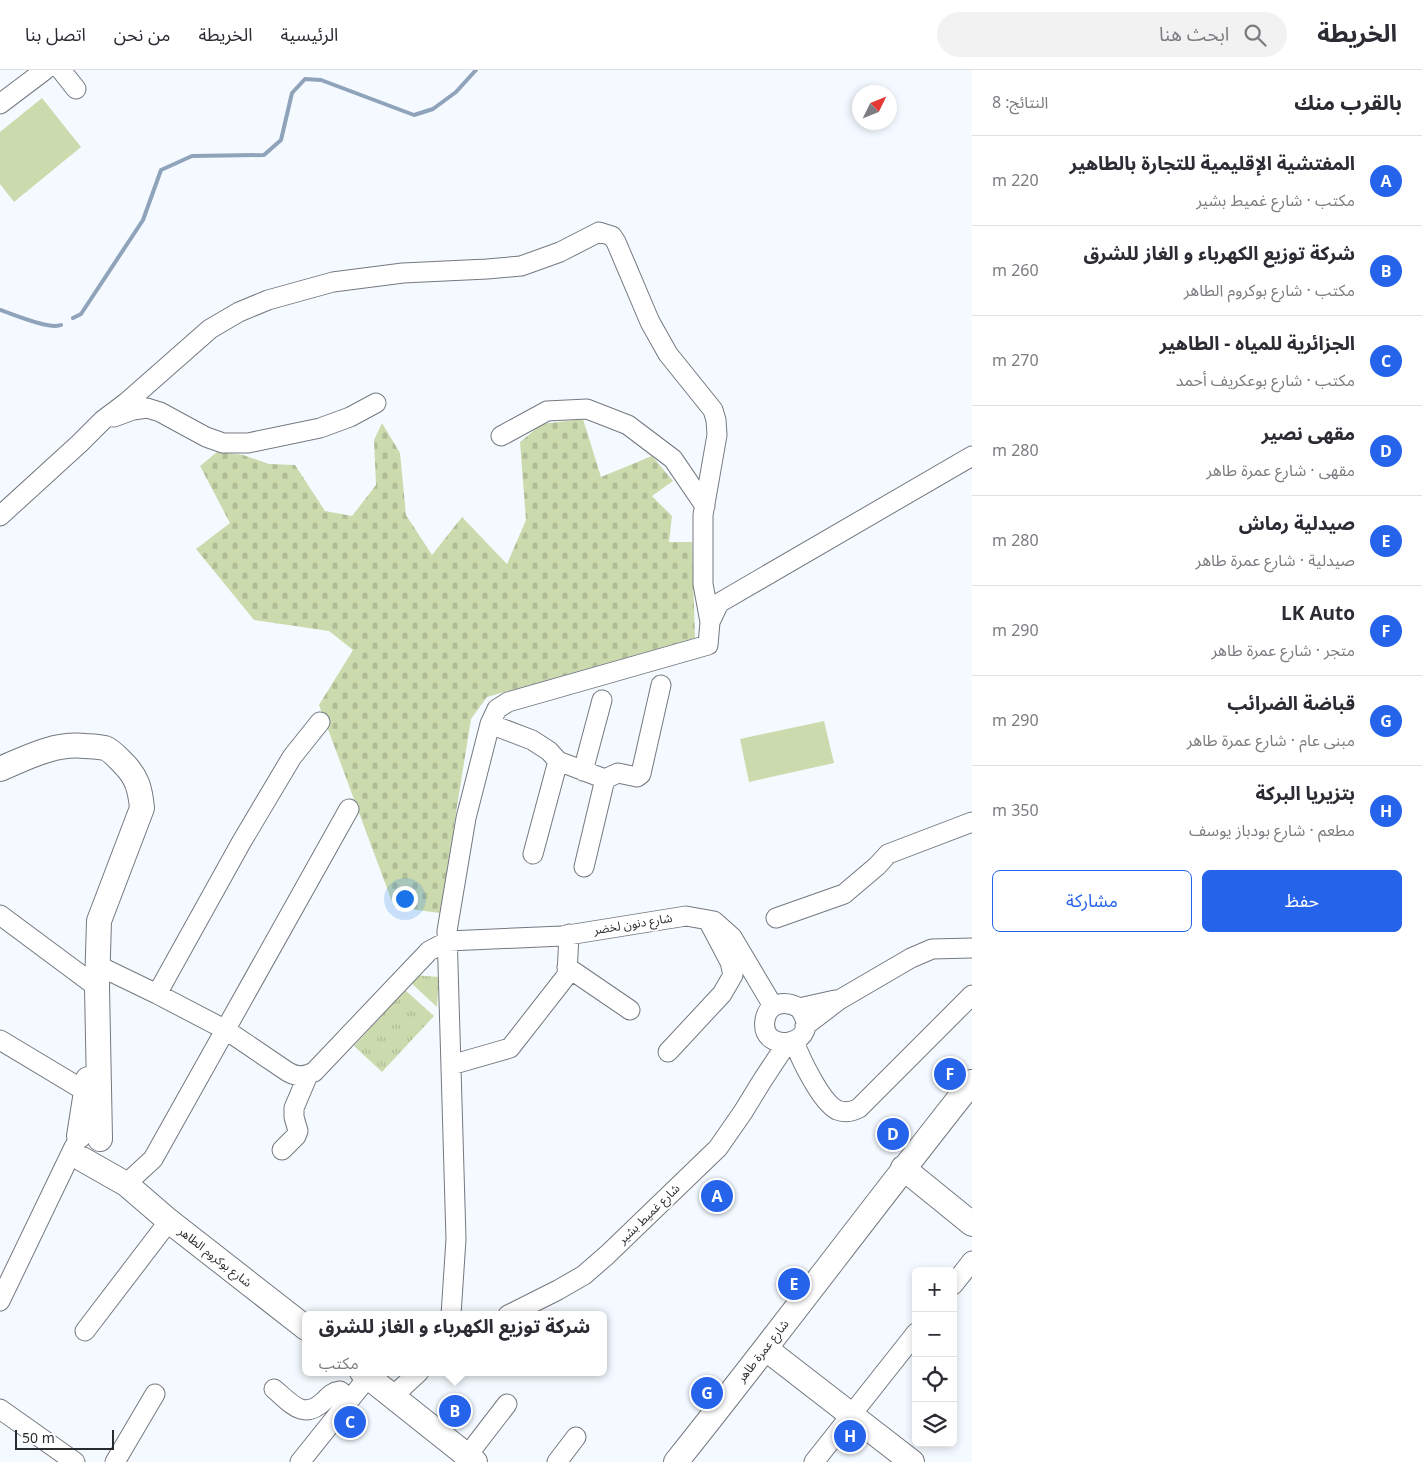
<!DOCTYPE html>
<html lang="ar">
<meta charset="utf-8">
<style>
:root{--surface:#fff;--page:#f2f2f3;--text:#2b2b33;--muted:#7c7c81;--line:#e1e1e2;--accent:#2563eb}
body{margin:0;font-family:Georgia,"Noto Sans Arabic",serif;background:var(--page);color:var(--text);direction:rtl}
.controls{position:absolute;right:15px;bottom:15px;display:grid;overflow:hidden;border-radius:8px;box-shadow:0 2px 8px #0003}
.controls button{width:45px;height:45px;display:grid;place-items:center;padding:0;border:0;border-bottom:1px solid var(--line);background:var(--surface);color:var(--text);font:25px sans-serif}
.compass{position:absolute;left:852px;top:15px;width:45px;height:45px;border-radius:50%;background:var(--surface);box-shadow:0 2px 8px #0003;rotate:47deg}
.scale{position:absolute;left:15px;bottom:12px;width:99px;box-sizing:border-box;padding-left:5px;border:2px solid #292c2e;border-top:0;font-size:14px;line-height:18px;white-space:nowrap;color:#292c2e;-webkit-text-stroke:4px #fff;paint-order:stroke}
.you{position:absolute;left:404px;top:828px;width:18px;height:18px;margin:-12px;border:4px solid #fff;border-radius:50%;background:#1a73e8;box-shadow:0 0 0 8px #1a73e833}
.badge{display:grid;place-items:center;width:32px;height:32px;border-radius:50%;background:var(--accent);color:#fff;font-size:16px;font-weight:700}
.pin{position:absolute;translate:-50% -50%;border:2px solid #fff;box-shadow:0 1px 5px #0006}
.popup{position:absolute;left:302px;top:1241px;width:305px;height:65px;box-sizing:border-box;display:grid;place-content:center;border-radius:8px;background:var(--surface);filter:drop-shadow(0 1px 4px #0005);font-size:16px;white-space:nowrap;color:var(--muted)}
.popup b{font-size:19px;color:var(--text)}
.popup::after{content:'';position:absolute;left:50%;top:100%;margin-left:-10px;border:10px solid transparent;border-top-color:var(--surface)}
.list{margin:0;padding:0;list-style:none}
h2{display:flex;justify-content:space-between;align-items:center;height:65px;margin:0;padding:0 20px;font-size:21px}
h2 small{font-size:16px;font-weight:400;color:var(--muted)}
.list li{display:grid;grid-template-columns:32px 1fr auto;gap:15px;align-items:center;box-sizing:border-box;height:90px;padding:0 20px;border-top:1px solid var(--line)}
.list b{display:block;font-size:19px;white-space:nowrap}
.list p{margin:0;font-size:16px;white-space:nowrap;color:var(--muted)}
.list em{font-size:16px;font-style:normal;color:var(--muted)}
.actions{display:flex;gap:10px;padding:15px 20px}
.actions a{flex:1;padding:11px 0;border:1px solid var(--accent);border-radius:8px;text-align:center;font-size:18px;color:var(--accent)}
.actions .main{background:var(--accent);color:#fff}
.icon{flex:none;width:28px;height:28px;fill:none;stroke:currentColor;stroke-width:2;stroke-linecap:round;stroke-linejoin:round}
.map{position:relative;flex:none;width:972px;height:1392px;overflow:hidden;direction:ltr}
header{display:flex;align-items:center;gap:30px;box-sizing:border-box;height:70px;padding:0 25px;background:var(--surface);border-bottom:1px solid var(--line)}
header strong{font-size:24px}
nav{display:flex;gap:28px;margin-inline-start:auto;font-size:18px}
.search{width:350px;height:45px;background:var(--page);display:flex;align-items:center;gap:12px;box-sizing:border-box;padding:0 18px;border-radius:28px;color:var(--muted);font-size:19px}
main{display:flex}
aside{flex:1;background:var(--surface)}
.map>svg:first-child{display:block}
.grass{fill:url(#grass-tufts)}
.cemetery{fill:url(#cemetery-stones)}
.pitch{fill:#ccdbae}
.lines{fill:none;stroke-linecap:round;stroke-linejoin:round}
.stream{stroke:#8fa3bb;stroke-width:4}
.minor-casing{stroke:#74797f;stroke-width:21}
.major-casing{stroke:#74797f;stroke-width:26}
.minor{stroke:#fff;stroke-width:19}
.major{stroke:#fff;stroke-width:24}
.labels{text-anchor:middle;stroke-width:4;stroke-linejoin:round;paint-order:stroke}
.street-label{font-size:12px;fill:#292c2e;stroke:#fff}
</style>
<header>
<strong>الخريطة</strong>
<div class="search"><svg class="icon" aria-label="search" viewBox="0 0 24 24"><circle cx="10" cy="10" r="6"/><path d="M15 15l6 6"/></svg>ابحث هنا</div>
<nav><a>الرئيسية</a><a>الخريطة</a><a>من نحن</a><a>اتصل بنا</a></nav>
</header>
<main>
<aside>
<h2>بالقرب منك<small>النتائج: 8</small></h2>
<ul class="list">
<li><span class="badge">A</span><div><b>المفتشية الإقليمية للتجارة بالطاهير</b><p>مكتب · شارع غميط بشير</p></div><em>220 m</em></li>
<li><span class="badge">B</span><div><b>شركة توزيع الكهرباء و الغاز للشرق</b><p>مكتب · شارع بوكروم الطاهر</p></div><em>260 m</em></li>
<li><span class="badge">C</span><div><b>الجزائرية للمياه - الطاهير</b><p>مكتب · شارع بوعكريف أحمد</p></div><em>270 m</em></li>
<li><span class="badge">D</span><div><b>مقهى نصير</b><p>مقهى · شارع عمرة طاهر</p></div><em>280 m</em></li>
<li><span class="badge">E</span><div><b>صيدلية رماش</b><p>صيدلية · شارع عمرة طاهر</p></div><em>280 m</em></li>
<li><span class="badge">F</span><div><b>LK Auto</b><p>متجر · شارع عمرة طاهر</p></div><em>290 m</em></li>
<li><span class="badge">G</span><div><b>قباضة الضرائب</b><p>مبنى عام · شارع عمرة طاهر</p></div><em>290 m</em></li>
<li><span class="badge">H</span><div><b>بتزيريا البركة</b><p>مطعم · شارع بودباز يوسف</p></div><em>350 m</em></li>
</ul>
<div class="actions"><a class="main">حفظ</a><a>مشاركة</a></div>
</aside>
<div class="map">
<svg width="972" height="1392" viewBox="0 0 972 1392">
<defs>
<pattern id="grass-tufts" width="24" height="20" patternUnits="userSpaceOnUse" patternTransform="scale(1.25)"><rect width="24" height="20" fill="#ccdbae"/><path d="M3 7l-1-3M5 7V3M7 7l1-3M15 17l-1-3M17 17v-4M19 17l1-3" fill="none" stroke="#afbc96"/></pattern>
<pattern id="cemetery-stones" width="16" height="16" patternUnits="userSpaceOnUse" patternTransform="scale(1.25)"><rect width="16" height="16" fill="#ccdbae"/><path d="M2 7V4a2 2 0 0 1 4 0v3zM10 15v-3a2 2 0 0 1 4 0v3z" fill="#afbc96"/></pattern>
</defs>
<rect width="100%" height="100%" fill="#f4faff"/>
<path class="grass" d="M413 905 439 907 437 937 408 910Z
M405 920 434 946 382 1002 354 976Z"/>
<path class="cemetery" d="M583 349 601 407 652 386 673 411 652 426 672 446 669 472H692L695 568 487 627 471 649 440 843 394 837 319 635 353 580 329 561 254 550 196 479 230 453 200 396 217 382 243 385 269 394 295 395 325 441 352 446 376 415 374 370 382 353 400 383 406 445 432 485 462 447 507 494 526 450 520 372 542 354Z"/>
<path class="pitch" d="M42 28 81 77 14 132 0 114V62Z
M824 651 834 693 749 712 740 669Z"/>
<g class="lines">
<path class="stream" d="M0 240C13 244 50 260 61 255
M73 248 81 244 143 150 161 100 192 86 264 85 281 70 292 23 305 9 321 10 414 45 433 39 456 22 476 0"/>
<g class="minor-casing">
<path id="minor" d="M61 0 76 19
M0 34 45 0
M114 347 133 340 147 338 160 342 206 367 223 373H248L320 358 350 347 376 333
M501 366 547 341 587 339 628 355 673 389 705 436
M0 446 80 373 103 350 127 332 210 259 239 242 268 230 333 212 403 203 487 199 521 196 560 182 599 162 612 166 616 172 650 252 668 284 713 340 716 350 717 365 703 445V514L710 552
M320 652 292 687 242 771 157 924 226 960 288 1002C297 1007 304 1007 314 1002L429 881 448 871 562 866 686 846 714 851 732 867 773 936
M490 654 532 670 549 681 558 691 605 709 618 703 637 707 641 704 642 699 661 615
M583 701 602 630
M533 784 558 691
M584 797 605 709
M0 845 97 917
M776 848 844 824 877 796 888 784 972 752
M97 895 157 924
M567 897 630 940
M799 938C827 975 759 987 765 950 768 932 786 930 799 938L835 930
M805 956 839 930 911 888 932 879 972 878
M0 970 85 1021
M794 971C800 988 821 1032 837 1040 845 1043 852 1042 859 1038L972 925
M668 982 722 924 733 905 730 892 710 854
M451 995 510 978 567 905 569 864
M282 1080 296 1066 298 1061 294 1047V1038L308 1005
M126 1114 153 1089 349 739
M953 1215 972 1191
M0 1231 74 1077
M451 1245 456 1169 447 861 466 748 490 654 497 639 508 632 708 575 710 552 719 533 972 386
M508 1245 558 1220 584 1205 607 1185 718 1078 743 1042 762 1011 787 973
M85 1261 169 1151
M274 1319C291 1333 303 1351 324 1331 329 1326 332 1322 340 1321L350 1329
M393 1326 419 1302
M0 1339 75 1392
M467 1386 507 1334
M115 1392 155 1324
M300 1392 368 1307
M557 1392 576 1367
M814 1392 916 1263"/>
</g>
<g class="major-casing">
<path id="major" d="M0 699C28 687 54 673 85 676 91 676 99 677 105 678 111 680 118 688 123 693 137 707 140 718 142 738L99 851 97 917 100 1069
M79 1066 88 1009
M82 1089 126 1114 169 1151 306 1258
M903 1098 972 1154
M766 1279 912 1392
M362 1302 475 1392
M676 1392C776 1267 872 1138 972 1012"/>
</g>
<use href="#minor" class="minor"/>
<use href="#major" class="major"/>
</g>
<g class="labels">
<g class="street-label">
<text transform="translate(633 854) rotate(-9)" y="4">شارع دنون لخضر</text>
<text transform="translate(649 1144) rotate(-44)" y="4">شارع غميط بشير</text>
<text transform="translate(215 1187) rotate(38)" y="4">شارع بوكروم الطاهر</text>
<text transform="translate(763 1281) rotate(-52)" y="4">شارع عمرة طاهر</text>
</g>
</g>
</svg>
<div class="controls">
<button>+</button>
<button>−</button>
<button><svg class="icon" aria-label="locate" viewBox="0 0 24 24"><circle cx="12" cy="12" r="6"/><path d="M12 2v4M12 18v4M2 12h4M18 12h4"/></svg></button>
<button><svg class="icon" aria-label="layers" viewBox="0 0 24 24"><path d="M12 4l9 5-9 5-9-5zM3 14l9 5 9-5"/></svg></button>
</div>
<svg class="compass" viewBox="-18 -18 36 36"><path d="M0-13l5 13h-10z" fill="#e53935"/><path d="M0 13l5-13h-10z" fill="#7c7c81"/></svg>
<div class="scale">50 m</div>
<div class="you"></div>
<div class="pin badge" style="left:717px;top:1126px">A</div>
<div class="pin badge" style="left:455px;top:1341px">B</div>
<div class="popup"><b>شركة توزيع الكهرباء و الغاز للشرق</b>مكتب</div>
<div class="pin badge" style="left:350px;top:1352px">C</div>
<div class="pin badge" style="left:893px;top:1064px">D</div>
<div class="pin badge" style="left:794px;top:1214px">E</div>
<div class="pin badge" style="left:950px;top:1004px">F</div>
<div class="pin badge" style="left:707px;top:1323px">G</div>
<div class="pin badge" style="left:850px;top:1366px">H</div>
</div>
</main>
